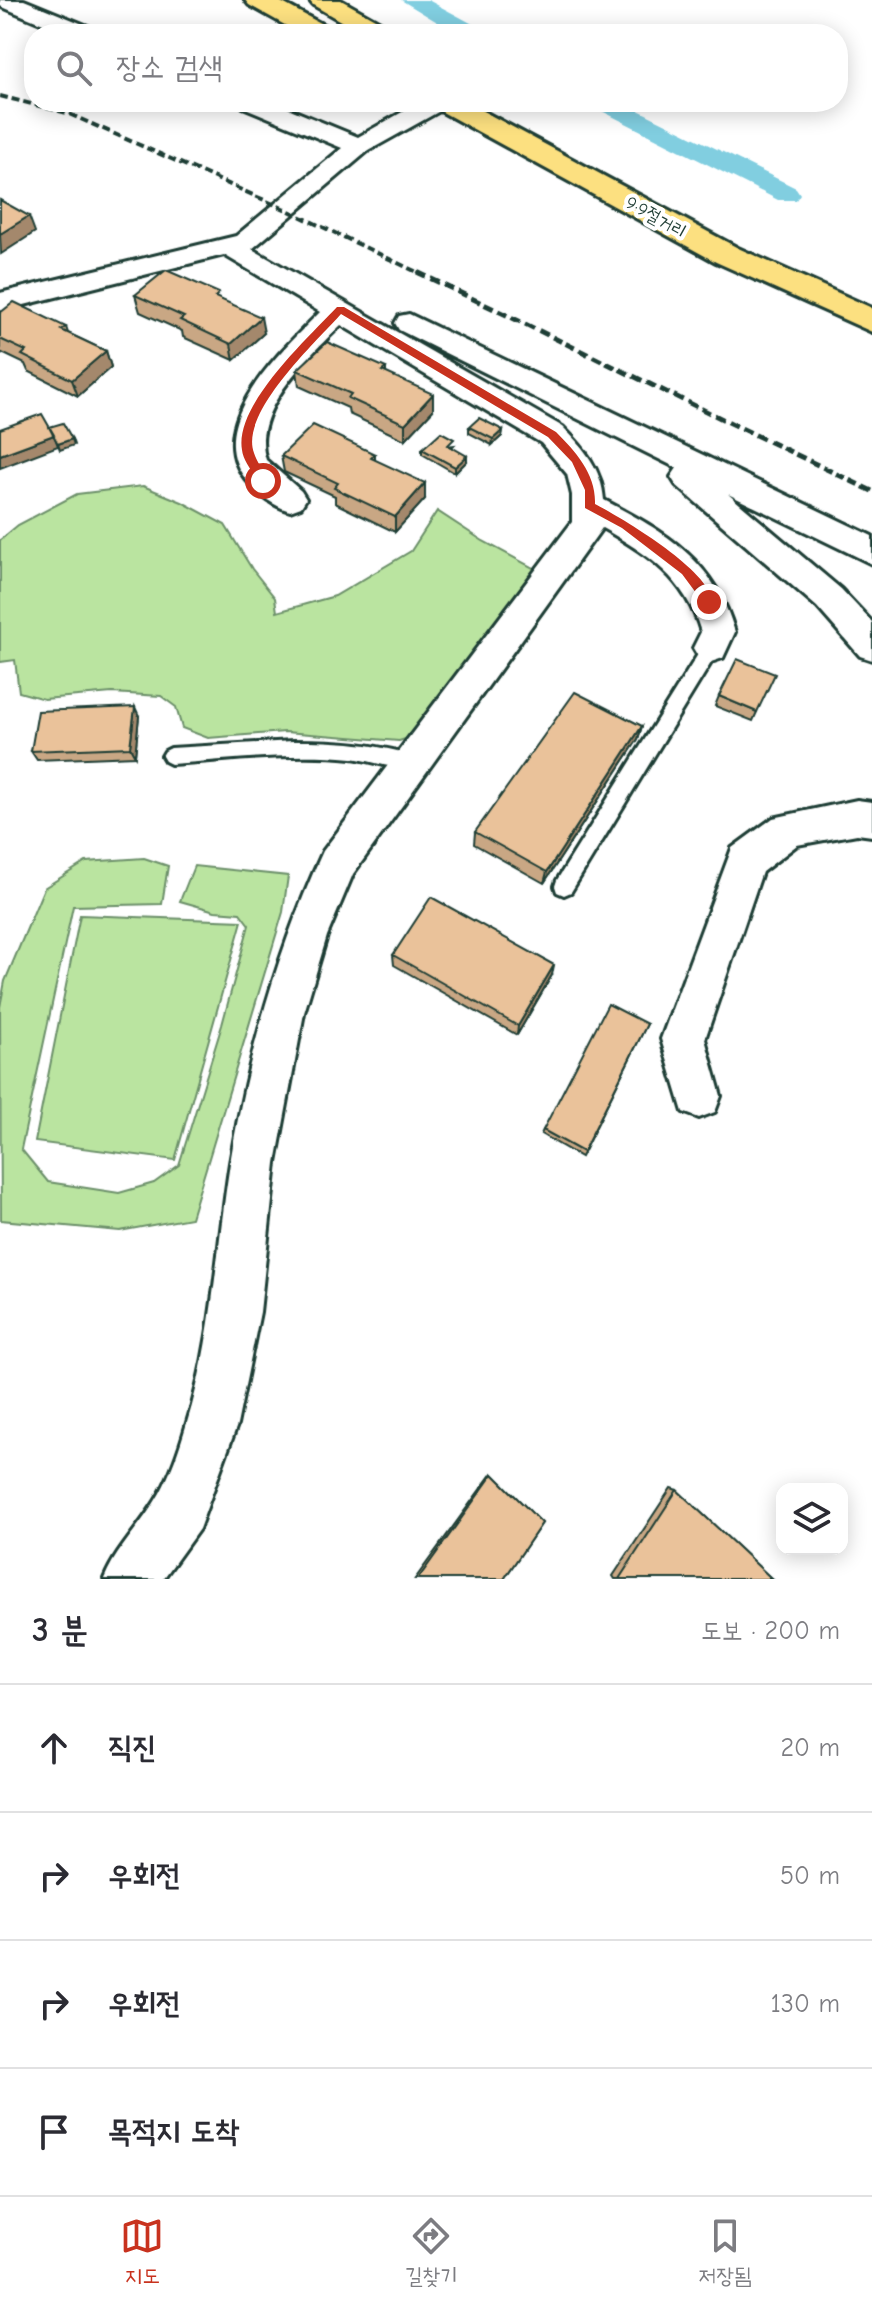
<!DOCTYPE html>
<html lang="ko">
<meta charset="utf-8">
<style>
:root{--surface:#fff;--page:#f7f7f7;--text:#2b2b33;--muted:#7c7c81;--line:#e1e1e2;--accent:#c8321e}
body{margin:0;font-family:"Comic Neue","Poor Story",sans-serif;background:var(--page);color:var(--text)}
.controls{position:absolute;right:24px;bottom:24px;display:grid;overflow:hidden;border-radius:16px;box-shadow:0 4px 20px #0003}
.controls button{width:72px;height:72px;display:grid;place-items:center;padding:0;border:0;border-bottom:2px solid var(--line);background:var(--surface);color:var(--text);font:40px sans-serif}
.stop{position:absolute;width:24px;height:24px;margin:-18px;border:6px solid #c8321e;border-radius:50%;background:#fff}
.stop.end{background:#c8321e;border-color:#fff;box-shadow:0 2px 8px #0008}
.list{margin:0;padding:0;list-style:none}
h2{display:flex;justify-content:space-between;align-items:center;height:104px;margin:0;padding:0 32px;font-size:34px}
h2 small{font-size:26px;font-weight:400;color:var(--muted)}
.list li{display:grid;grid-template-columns:52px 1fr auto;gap:24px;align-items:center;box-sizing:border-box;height:128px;padding:0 32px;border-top:2px solid var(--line)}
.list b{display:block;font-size:30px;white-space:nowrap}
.list em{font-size:26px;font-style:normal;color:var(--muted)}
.icon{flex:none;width:44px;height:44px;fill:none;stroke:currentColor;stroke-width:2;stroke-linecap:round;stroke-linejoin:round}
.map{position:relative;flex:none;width:872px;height:1579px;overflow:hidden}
.search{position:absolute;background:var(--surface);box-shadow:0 4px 20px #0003;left:24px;right:24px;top:24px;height:88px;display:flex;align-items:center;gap:20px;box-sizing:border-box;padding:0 28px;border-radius:32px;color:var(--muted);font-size:30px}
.sheet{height:616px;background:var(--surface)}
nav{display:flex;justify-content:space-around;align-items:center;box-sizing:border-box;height:112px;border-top:2px solid var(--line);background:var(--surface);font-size:22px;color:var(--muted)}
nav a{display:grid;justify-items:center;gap:4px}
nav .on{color:var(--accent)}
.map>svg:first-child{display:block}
.green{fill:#bae4a0;stroke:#6c906a;stroke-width:2}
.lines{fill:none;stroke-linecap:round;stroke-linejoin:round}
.canal{fill:#81cee0;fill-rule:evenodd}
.lane-casing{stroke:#1f3d34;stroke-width:6}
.street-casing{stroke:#1f3d34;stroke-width:6}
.highway-casing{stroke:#1f3d34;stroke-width:6}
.lane{fill:#fff;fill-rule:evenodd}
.street{fill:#fff;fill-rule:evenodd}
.highway{fill:#fce080;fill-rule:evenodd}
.rail-far1{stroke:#1f3d34;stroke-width:4;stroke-dasharray:8 4;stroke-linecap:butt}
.rail{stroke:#1f3d34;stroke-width:5;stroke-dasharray:10 5;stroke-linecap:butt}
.wall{fill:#c9a784;stroke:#1f3d34;stroke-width:2}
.shaded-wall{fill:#a4886c;stroke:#1f3d34;stroke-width:2}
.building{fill:#eac29a;stroke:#1f3d34;stroke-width:2}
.route{fill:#c8321e}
.labels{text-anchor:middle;stroke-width:8;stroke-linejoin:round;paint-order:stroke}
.far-street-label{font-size:18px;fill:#1f3d34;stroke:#fff}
</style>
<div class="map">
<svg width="872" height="1579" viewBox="0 0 872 1579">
<rect width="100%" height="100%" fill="#fff"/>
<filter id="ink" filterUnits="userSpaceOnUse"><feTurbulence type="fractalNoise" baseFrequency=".0125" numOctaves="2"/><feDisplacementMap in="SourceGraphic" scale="16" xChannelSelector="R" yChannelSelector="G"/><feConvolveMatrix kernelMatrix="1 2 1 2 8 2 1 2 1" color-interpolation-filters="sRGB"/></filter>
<g filter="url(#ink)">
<path class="green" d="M143 486 182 502 225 525 252 569 275 598 277 612 335 596 411 551 437 511 483 541 539 571 421 734 399 741 285 732 208 738 182 728 176 707 161 696 112 693 44 699 19 692 15 660 0 662V540L18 525 77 494Z
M144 858 168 866 162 904 73 906 21 1149 48 1182 119 1193 154 1183 179 1165 222 1025 249 925 240 913 215 911 180 901 194 866 288 876 283 912 191 1218 120 1231 1 1220 0 1007 5 981 44 888 86 862Z
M80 915 242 921 175 1160 35 1142Z"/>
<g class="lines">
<path class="canal" d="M401 0H428L482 29 485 34H457Z
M591 102H622L796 188 800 194 796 200H778L594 107Z"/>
<g class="lane-casing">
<path id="lane" d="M711 641 719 648 717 653 571 892 564 895 557 892 555 886 557 880 705 643Z
M293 741C336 741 379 743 419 758L422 763 419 768C406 773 369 760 352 758 292 752 231 760 171 764L165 761 162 756 165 751 171 748Z"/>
</g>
<g class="street-casing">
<path id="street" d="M0 0H24L95 29 98 34H67L0 6Z
M240 102H273L358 137 420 102H450L447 107 368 151 252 249 563 427C584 448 602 469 604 500 666 532 715 561 735 632L723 658 711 662 699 658 693 648 701 632C686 579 648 554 602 528L353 874 327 936 304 1013 276 1163 260 1312 237 1425 199 1529 163 1579H104C117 1547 143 1524 160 1493 171 1473 180 1447 186 1426 213 1340 216 1251 230 1163 248 1055 277 951 323 851L572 522V495L567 474 541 443 341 325C310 355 249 412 266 460L301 491 306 499 301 507 290 511C274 506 260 496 249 483 198 427 281 351 320 312L224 255 0 311V293L236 236 342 148 243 107Z
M409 314 872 536V564L728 494 841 589 872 622V660L860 656 817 607 676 485 671 477 677 468 399 330 395 323 399 316Z
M857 800 872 802V836L857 834 797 845 762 872 705 1039 721 1096 715 1112 699 1118 683 1112 661 1039 732 848 773 818Z"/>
</g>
<g class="highway-casing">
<path id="highway" d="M245 0H277L329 28 333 34H301L249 5Z
M309 0H341L391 28 395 34H363L313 5Z
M431 102H466L738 248 872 308V332L716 262 435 108Z"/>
</g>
<use href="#lane" class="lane"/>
<use href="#street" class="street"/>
<use href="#highway" class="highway"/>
<path class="rail-far1" d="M0 96 67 113 287 210 421 274"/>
<path class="rail" d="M417 272 872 491"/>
</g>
<path class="wall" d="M135 295 220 299 264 333 234 360 183 337 182 331 140 312Z
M0 313 66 327 68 333 106 351 111 367 78 396 28 371 25 364 0 352Z
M386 368V373L433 410 405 440 349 414 348 408 299 386 297 370Z
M469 427 503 430 502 436 492 445 469 433Z
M454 445 452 447 467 461 455 473 422 454V449Z
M375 454V460L425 499 395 532 335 503V496L284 472 281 456Z
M719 696 757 712 753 721 715 706Z
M139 716 135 756 37 760 31 751Z
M642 726 638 739 544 883 474 844 475 832Z
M393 955 552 975 517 1035 394 965Z
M647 1024 581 1157 541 1134 543 1130Z
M492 1473 542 1523 504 1579H415Z
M671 1488 677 1490 772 1579H615L613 1576Z"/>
<path class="shaded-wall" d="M29 216 35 232 1 254 0 234Z
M261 317 264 333 234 360 231 344Z
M106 351 111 367 78 396 72 380Z
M433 394V410L405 440V424Z
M503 430 502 436 492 445 493 439Z
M54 435 58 446 0 468V455Z
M72 439 74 445 60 450 58 444Z
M467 456V461L455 473V467Z
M425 483V499L395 532V517Z
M135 707 139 716 135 756 130 747Z
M642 726 638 739 544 883 547 872Z
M554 965 552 975 517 1035 518 1026Z"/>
<path class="building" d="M0 200 29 216 0 234Z
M166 270 219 293 215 297 261 317 231 344 180 320 184 317 135 295Z
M14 302 66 327 61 330 106 351 72 380 22 355 26 351 0 339V313Z
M327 342 386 368 382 371 433 394 405 424 348 398 351 394 297 370Z
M42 414 54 435 0 455V429Z
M479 418 503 430 493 439 469 427Z
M63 423 72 439 58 444 49 427Z
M313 425 375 454 371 458 425 483 395 517 334 488 338 483 281 456Z
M441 432 454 439 448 445 467 456 455 467 422 449Z
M737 659 775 674 757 712 719 696Z
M575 692 642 726 547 872 475 832Z
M135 707 130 747 31 751 38 711Z
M431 897 554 965 518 1026 393 955Z
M608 1004 647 1024 583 1152 543 1130Z
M493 1474 542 1523 504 1579H418Z
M677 1490 772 1579H619Z"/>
</g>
<path class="route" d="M337 307H344L556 432C576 452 596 474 595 504 622 518 715 573 713 605H705L682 574 622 528 585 508V490L572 462 548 437 341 314C316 342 239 413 254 453 257 462 264 472 269 481L260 483C254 474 243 461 242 450 234 405 308 338 337 307Z"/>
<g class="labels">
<g class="far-street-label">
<text transform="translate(656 217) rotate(29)" y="6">9·9절거리</text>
</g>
</g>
</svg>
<div class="controls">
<button><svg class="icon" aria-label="layers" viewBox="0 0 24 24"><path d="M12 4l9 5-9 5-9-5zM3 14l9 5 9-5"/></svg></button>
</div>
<div class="stop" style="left:263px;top:481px"></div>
<div class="stop end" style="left:709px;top:602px"></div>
<div class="search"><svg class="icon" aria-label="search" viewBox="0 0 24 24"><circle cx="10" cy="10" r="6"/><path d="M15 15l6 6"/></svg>장소 검색</div>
</div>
<section class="sheet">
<h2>3 분<small>도보 · 200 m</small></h2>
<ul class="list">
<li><svg class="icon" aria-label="ahead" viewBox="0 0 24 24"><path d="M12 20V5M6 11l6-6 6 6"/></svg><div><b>직진</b></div><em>20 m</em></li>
<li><svg class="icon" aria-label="right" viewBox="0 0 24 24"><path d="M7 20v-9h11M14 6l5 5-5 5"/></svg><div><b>우회전</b></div><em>50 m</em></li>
<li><svg class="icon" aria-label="right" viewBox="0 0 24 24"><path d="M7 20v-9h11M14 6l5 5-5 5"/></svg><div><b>우회전</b></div><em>130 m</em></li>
<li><svg class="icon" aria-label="arrive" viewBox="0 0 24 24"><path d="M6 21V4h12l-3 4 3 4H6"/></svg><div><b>목적지 도착</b></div></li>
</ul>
</section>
<nav>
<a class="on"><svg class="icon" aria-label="map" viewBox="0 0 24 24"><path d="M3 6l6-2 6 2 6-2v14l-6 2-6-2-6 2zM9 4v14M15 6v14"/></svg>지도</a>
<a><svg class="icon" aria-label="directions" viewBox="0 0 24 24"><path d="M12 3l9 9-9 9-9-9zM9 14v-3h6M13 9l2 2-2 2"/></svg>길찾기</a>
<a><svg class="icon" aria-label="saved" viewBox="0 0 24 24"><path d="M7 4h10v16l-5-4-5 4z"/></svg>저장됨</a>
</nav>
